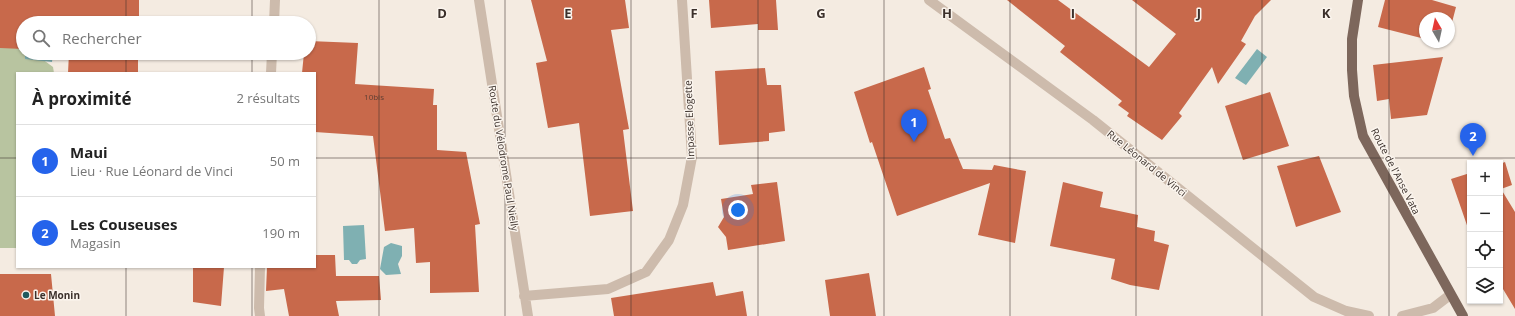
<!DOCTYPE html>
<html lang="fr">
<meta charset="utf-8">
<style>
:root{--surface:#fff;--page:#f6f6f6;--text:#222;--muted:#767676;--line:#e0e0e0;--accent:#2563eb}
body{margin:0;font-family:"Open Sans",sans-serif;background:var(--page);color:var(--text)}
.controls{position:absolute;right:12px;bottom:12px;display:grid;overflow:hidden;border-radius:0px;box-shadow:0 1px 3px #0004}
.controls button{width:36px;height:36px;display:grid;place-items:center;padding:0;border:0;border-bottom:1px solid var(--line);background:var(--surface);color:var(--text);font:20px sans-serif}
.compass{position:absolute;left:1419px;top:12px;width:36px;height:36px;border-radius:50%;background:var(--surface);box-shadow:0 1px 3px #0004;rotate:351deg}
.you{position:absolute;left:738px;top:210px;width:14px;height:14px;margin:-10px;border:3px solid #fff;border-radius:50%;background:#1a73e8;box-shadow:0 0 0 6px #1a73e833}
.badge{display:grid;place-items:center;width:26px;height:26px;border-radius:50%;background:var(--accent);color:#fff;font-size:13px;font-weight:700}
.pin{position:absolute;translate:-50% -33px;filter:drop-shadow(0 1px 2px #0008)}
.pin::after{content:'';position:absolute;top:21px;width:14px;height:12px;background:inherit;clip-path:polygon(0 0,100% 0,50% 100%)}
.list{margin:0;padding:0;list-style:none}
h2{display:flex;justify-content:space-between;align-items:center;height:52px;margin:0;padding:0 16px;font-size:17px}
h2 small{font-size:13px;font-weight:400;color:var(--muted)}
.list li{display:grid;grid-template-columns:26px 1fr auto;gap:12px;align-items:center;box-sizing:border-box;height:72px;padding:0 16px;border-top:1px solid var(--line)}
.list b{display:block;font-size:15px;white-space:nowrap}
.list p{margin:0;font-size:13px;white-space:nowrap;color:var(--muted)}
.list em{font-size:13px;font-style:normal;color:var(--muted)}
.icon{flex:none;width:22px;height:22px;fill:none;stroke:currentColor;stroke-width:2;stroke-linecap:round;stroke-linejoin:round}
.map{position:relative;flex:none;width:1515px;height:316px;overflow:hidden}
.search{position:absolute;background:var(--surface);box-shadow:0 1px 3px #0004;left:16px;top:16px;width:300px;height:44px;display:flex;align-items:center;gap:10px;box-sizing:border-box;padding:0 14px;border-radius:22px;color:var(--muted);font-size:15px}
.panel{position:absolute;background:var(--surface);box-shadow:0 1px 3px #0004;left:16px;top:72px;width:300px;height:196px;border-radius:0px}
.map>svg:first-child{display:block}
.green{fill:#b8c4a0}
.water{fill:#7fb0b2}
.building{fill:#c8694b}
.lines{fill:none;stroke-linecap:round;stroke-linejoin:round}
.minor{stroke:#cdbbac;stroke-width:10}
.major{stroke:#7d675c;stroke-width:10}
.grid{fill:none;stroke:#3b302b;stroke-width:1;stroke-opacity:0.55}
.poi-dot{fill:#1f5a5e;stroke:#fbf5ee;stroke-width:1.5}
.labels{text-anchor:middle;stroke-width:3;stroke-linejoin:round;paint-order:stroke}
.number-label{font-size:8px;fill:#5e3e33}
.street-label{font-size:10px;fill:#3b302b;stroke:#fbf5ee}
.poi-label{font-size:10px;font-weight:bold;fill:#3b302b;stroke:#fbf5ee;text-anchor:start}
.grid-label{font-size:13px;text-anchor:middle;font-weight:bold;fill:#3b302b;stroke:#fbf5ee;stroke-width:3;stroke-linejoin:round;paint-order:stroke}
</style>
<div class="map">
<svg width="1515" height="316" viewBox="0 0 1515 316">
<rect width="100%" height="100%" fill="#f4ebe1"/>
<path class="green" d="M0 31 23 45V53H34L53 67 54 73H17V248H0Z"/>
<path class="water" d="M1257 49 1267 57 1246 85 1235 78Z
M25 53H53L52 62 25 59Z
M364 225 366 259 360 260 357 264H352L349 260H344L343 226Z
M391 243 402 246V256L398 264 401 274 386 275 380 269 384 247Z"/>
<path class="building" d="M0 0H139V23H23V49L0 48Z
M531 0H625L629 28 611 30 629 129 623 130 633 211 590 216 579 123 548 128 536 63 547 61Z
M709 0H776L778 30H758V24L711 28Z
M1007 0H1058L1149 67 1176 34 1132 0H1271L1255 16 1241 41 1246 44 1218 84 1212 67 1179 113 1182 116 1162 140 1127 116 1129 113 1118 105 1122 101 1060 52 1065 46Z
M1385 0H1432L1456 7 1449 34V18H1425V39L1378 27Z
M309 41 358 43 355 84 434 89 433 105H437V150L466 152 480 224 475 225 479 292 430 293V262L416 263 414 228 385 231 373 136 315 132V73H302L304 53H309Z
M69 53H138V73H68Z
M1443 57 1427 115 1391 119 1389 99 1377 101 1373 65Z
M924 67 931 89 928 90 945 139 950 138 963 169 992 170 994 165 1026 171 1015 243 978 235 990 183 897 216 872 142 870 143 854 92Z
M765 68 767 85H781L785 131 769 133V141L719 145 715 71Z
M1270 92 1289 146 1243 160 1225 106Z
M1319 156 1341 212 1296 227 1277 166Z
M1505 162 1512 185 1501 189 1515 212V309L1500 284V164Z
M1470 173V234L1451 179Z
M777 182 785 241 728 250 726 237 718 227 724 217 721 199 753 194 751 185Z
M1063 182 1103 192 1100 207 1138 215 1137 227 1155 231 1154 241 1169 245 1159 290 1130 285 1111 279 1115 259 1050 246Z
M315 255H335L336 276H379L381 300 336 301 339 316H289L284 289 266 291 267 267H315Z
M193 267H224L221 306 193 302Z
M869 273 876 316H830L825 280Z
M0 274H51L55 316H0Z
M713 282 716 296 743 291 747 316H614L611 298Z"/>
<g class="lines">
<path class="minor" d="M479 0 528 316
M929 0 1093 120 1314 297 1346 311 1369 316
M274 23 275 0
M271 73 272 53
M524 296 608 289 646 272 669 240 683 205 692 157 682 0
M260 316 259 308 260 267
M1402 316 1433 308 1450 295"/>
<path class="major" d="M1358 0 1352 39V70L1354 96 1363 136 1463 316"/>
</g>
<path class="grid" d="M126 0V23M252 0V23M379 0V316M505 0V316M631 0V316M758 0V316M884 0V316M1010 0V316M1136 0V316M1262 0V316M1389 0V316M126 53V73M252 53V73M0 158H17M315 158H1515M126 267V316M252 267V316"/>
<circle class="poi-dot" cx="26" cy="295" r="4"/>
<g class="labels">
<g class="number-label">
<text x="374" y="100">10bis</text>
</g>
<g class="street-label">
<text transform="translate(689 120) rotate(-92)" y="4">Impasse Elogette</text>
<text transform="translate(504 158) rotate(81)" y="4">Route du Vélodrome Paul Nielly</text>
<text transform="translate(1147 163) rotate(39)" y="4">Rue Léonard de Vinci</text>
<text transform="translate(1396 171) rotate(63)" y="4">Route de l'Anse Vata</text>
</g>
<g class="poi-label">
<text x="34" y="299">Le Monin</text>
</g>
</g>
<g class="grid-label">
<text x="442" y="18">D</text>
<text x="568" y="18">E</text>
<text x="694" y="18">F</text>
<text x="821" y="18">G</text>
<text x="947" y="18">H</text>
<text x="1073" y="18">I</text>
<text x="1199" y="18">J</text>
<text x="1326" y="18">K</text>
</g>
</svg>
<div class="controls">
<button>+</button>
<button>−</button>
<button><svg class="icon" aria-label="locate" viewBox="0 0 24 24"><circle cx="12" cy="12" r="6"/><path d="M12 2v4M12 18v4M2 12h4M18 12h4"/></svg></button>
<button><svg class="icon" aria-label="layers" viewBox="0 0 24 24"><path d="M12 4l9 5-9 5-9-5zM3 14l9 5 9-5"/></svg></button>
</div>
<svg class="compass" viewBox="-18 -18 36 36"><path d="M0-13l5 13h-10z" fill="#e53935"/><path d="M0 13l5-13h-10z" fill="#767676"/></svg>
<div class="you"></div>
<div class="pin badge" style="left:914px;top:142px">1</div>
<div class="pin badge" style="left:1473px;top:156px">2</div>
<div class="search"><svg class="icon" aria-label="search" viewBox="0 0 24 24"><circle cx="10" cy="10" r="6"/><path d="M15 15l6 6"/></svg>Rechercher</div>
<section class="panel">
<h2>À proximité<small>2 résultats</small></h2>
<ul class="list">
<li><span class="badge">1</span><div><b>Maui</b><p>Lieu · Rue Léonard de Vinci</p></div><em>50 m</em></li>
<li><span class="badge">2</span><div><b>Les Couseuses</b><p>Magasin</p></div><em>190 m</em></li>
</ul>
</section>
</div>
